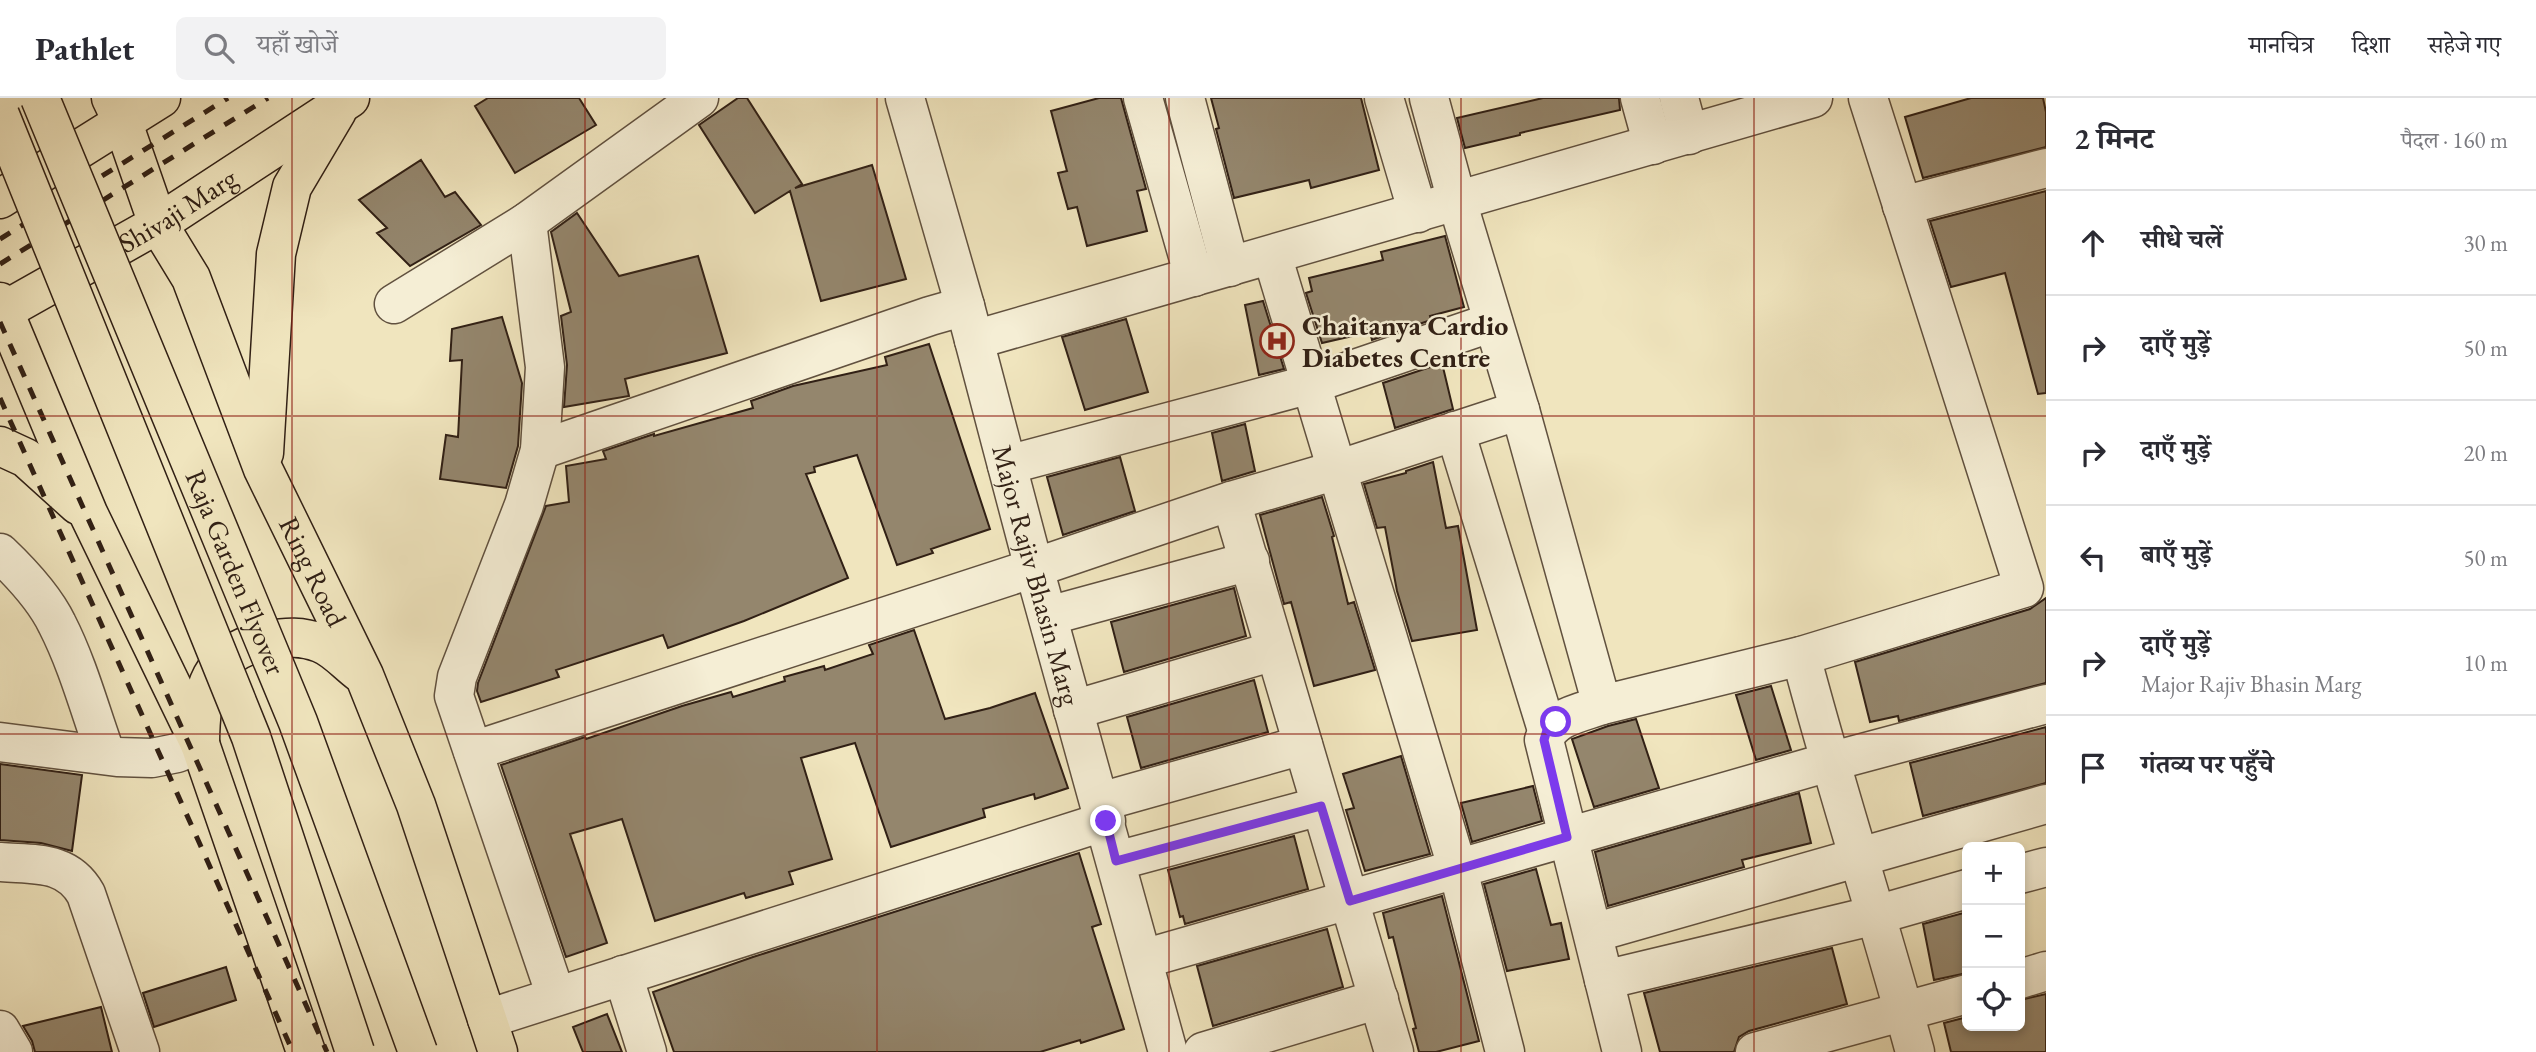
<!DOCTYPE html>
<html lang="hi">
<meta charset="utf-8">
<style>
:root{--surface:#fff;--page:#f2f2f3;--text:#2b2b33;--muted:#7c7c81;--line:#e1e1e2}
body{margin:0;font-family:"EB Garamond","Noto Serif Devanagari",serif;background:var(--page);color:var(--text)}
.controls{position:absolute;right:21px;bottom:21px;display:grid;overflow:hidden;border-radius:10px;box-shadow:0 4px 10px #0003}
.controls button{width:63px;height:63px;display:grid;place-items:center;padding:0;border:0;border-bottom:2px solid var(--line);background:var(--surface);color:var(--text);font:35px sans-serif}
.stop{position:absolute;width:21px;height:21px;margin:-16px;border:5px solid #7c3aed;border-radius:50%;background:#fff}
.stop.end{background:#7c3aed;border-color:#fff;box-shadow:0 2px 7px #0008}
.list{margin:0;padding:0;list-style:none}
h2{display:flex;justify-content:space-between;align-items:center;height:91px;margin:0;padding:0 28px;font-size:30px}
h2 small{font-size:23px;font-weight:400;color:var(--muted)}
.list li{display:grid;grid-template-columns:46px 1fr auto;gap:21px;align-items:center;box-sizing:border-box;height:105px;padding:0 28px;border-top:2px solid var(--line)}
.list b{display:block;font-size:26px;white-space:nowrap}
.list p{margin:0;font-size:23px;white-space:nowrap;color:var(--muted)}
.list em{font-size:23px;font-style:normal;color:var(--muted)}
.icon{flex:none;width:38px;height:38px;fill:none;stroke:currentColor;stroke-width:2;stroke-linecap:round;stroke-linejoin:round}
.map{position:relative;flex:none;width:2046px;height:954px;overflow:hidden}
header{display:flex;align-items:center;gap:42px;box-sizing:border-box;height:98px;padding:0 35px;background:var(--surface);border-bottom:2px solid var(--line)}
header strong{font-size:33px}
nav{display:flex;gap:38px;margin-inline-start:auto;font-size:24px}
.search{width:490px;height:63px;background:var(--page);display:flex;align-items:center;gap:18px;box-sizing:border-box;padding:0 24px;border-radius:10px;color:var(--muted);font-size:26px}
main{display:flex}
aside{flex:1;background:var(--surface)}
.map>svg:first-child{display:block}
.building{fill:#94866d;stroke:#312015;stroke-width:2}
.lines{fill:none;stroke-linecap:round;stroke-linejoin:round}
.minor-casing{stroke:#61513f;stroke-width:41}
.major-casing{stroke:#312015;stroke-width:41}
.minor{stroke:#f5eed5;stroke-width:38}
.major{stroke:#f0e5be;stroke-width:38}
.rail{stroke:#312015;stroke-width:5;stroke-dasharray:12 12;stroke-linecap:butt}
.major-bridge-casing{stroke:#312015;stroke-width:41;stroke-linecap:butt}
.major-bridge{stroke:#f0e5be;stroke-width:38}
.route{stroke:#7c3aed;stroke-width:9}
.grid{fill:none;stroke:#8f2418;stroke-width:2;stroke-opacity:0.55}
.labels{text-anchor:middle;stroke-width:5;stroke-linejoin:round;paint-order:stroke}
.street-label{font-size:28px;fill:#312015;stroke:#f5eed5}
.poi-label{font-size:28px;font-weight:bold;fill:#312015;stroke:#f5eed5;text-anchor:start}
</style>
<header>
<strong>Pathlet</strong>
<div class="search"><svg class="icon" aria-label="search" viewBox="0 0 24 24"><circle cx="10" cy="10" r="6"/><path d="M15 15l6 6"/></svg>यहाँ खोजें</div>
<nav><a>मानचित्र</a><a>दिशा</a><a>सहेजे गए</a></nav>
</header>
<main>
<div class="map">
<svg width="2046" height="954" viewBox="0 0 2046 954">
<rect width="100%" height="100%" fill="#f0e5be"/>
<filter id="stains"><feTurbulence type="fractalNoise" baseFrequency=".00286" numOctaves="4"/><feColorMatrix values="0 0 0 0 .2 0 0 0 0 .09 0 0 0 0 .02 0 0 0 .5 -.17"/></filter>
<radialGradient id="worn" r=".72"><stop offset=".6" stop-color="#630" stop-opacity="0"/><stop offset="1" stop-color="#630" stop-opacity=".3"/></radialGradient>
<path class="building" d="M488 0H579L596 27 515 75 475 8Z
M738 0H747L802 86 795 90 872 67 906 181 821 203 790 93 755 115 699 27Z
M1099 0H1121L1146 91 1137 93 1147 133 1087 148 1077 109 1068 111 1058 75 1067 73 1051 13Z
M1211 0H1361L1379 72 1311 90 1309 82 1234 100 1216 31 1219 30Z
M1543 0H1619L1620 12 1520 35V37L1465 50 1457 20Z
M1971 0H2043L2046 14V49L1923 80 1905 19Z
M421 62 445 99 455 94 481 127 410 168 377 135 387 130 359 102Z
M2046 93V295L2038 296 2005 175 1951 189 1930 123Z
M577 115 619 178 698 158 727 255 625 281 629 298 564 309 567 267 561 218 571 214 551 134Z
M1445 138 1464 209 1430 218 1431 222 1372 242 1370 234 1322 245 1306 195 1312 193 1309 180 1383 162 1381 154Z
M1263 203 1284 271 1259 277 1245 207Z
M502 219 522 285 518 348 506 390 440 381 446 337 458 339 462 262 450 263 452 231Z
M1126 221 1148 294 1085 312 1062 239Z
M929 246 990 431 931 451 933 455 897 467 857 357 814 369 815 374 806 376 848 480 744 523 668 550 663 537 556 572 559 579 481 604 477 593 478 585 546 408 569 404 566 368 606 361 603 353 654 336V338L753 310 751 303 793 288 887 267 885 259Z
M1442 265 1453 311 1395 330 1383 285Z
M1245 326 1255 373 1222 383 1212 335Z
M1120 359 1135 413 1063 437 1047 379Z
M1433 364 1446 430 1458 428 1477 532 1412 543 1397 493 1385 429 1377 430 1364 386 1406 375V373Z
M1322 399 1334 438 1332 439 1348 506 1354 504 1375 572 1314 588 1291 504 1284 506 1260 417Z
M1234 490 1246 538 1124 574 1111 524Z
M2046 500V585L1899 623 1898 618 1870 624 1855 564 2030 511Z
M914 532 945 621 990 610 1035 595 1068 690 1035 701 1034 696 983 711 985 719 891 749 855 645 801 660 832 761 789 774 793 786 746 800 744 795 655 823 622 721 570 736 607 845 566 859 501 667 585 639 586 641 682 608 731 594 733 599 785 583 784 579 824 568 825 572 873 556 869 547Z
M1254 582 1268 634 1141 670 1127 619Z
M1771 588 1791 652 1756 662 1736 597Z
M1636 621 1659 690 1594 709 1572 641 1608 628Z
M2046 629V685L1923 718 1910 665Z
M1401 658 1430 756 1365 773 1346 712 1354 710 1343 676Z
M0 666 82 677 72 753 41 745 0 742Z
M1533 688 1542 723 1472 744 1461 705Z
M1799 695 1811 745 1742 762 1744 769 1608 808 1595 754Z
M1294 738 1308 791 1185 826 1183 818 1180 819 1168 772Z
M1079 755 1101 826 1092 829 1124 931 1081 945 1080 942 1040 954H674L653 894 753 859Z
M1536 771 1551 827 1561 825 1569 861 1507 873 1484 786Z
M1442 798 1479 943 1436 954H1419L1413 931 1416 930 1393 839 1389 840 1383 815Z
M1967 814V875L1934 882 1923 826Z
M1327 831 1343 889 1213 928 1197 868Z
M1832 850 1847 906 1749 933 1739 939 1734 954H1660L1644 895Z
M226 869 236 902 154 929 143 895Z
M2046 896V954H1951L1944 925 1967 919V928H2020V902Z
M101 909 112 954H35L32 943 23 928Z
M607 916 622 954H583L573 929Z"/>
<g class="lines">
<g class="minor-casing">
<g id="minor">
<path id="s1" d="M905 0 965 208 1034 470 1168 954"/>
<path d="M1143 0 1194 179"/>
<path d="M1185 0 1230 169"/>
<path d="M1384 0 1418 115"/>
<path d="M1429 0 1457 103 1520 312 1602 607 1801 558 2024 490 1868 0"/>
<path d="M1640 0 1653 47"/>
<path d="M1679 0 1689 37"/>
<path d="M1902 108 2046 70"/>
<path d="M527 124 545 269 540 352 524 407 457 579 454 598 556 898"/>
<path d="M1272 157 1458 772 1505 954"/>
<path d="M394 206 527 124 699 0"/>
<path d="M974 242 1813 0"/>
<path d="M1455 333 1547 632"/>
<path d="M540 352 930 218 965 208"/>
<path d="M1007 367 1311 286 1493 224"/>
<path d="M1231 403 1394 954"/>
<path d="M0 455C21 475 44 499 57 526 78 567 90 613 106 657"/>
<path d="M1048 518 1250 463"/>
<path d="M1801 558C1836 691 1879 821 1915 954"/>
<path d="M1602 607C1580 615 1552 619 1544 642L1622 954"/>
<path d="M1073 612 1274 553"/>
<path d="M0 644 117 659 152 660 177 655 200 646"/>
<path d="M473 653 1034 470 1231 403 1337 372 1520 312"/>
<path d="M1100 704 1303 647"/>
<path d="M1116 763 1321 708"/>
<path d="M0 764C34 767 67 762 86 796L140 954"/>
<path d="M2020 776 2046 769"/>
<path d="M1593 835 2046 706"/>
<path d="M1143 861 1829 664 2046 606"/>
<path d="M623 877 647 954"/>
<path d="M2020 881 2046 873"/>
<path d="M1604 882 1876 817 1967 791"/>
<path d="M487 921 1106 723"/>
<path d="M0 932 13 954"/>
<path d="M1203 954 1379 901"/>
<path d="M1755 954 1967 896"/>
</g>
</g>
<g class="major-casing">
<g id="major">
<path id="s2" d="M111 0 123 25 158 126 191 180 263 371 364 577 416 707 498 954"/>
<path d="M0 101 161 0"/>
<path d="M0 204 88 415 200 646 306 954"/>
<path id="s3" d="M0 215 158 126 350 0"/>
<path d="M0 348 26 360 78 407"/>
<path d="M264 355 276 156 292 89 337 13"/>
<path d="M200 646C200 593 209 553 268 542 286 539 302 538 320 545 334 550 347 565 359 574"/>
</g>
</g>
<use href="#minor" class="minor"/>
<use href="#major" class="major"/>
<path class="rail" d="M0 141 228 0
M0 166 268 0
M0 224 327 954
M0 300 293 954"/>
<g class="major-bridge-casing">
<g id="major-bridge">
<path id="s4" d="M40 0 298 624 418 954"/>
<path d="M0 17 251 639 355 954"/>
</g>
</g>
<use href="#major-bridge" class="major-bridge"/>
</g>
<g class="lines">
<path class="route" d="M1106 723 1116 763 1321 708 1350 803 1567 739 1544 642 1547 632 1556 624"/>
</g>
<path class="grid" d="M292 0V954M585 0V954M877 0V954M1169 0V954M1461 0V954M1754 0V954M0 318H2046M0 636H2046"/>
<defs>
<g id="hospital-ring" transform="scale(1.75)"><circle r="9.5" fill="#f5eed5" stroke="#8f2418" stroke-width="1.5"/><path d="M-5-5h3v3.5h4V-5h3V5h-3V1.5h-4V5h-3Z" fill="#8f2418"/></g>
</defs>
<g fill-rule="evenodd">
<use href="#hospital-ring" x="1277" y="243"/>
</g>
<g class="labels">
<g class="street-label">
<text dy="10" stroke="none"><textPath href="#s3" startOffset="205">Shivaji Marg</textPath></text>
<text dy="10" stroke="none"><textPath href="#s2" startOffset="516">Ring Road</textPath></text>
<text dy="10" stroke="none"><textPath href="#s4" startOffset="513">Raja Garden Flyover</textPath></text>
<text dy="10" stroke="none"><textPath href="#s1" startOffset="495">Major Rajiv Bhasin Marg</textPath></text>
</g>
<g class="poi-label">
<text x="1302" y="237">Chaitanya Cardio<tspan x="1302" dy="32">Diabetes Centre</tspan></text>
</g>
</g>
<rect width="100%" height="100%" filter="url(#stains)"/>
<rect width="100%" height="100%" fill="url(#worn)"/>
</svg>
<div class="controls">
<button>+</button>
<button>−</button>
<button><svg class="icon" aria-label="locate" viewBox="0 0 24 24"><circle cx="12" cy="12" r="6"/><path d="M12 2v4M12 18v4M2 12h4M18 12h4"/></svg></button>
</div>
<div class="stop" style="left:1556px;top:624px"></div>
<div class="stop end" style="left:1106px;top:723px"></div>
</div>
<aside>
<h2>2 मिनट<small>पैदल · 160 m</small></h2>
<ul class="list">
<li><svg class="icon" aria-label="ahead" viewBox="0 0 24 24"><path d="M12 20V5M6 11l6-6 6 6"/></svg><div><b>सीधे चलें</b></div><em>30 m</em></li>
<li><svg class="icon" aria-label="right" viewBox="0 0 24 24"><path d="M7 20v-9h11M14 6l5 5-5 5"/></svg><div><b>दाएँ मुड़ें</b></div><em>50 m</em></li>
<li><svg class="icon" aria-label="right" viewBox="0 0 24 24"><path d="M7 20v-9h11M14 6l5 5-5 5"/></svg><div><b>दाएँ मुड़ें</b></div><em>20 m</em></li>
<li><svg class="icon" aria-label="left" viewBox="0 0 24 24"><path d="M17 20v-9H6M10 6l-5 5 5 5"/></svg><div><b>बाएँ मुड़ें</b></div><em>50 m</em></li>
<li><svg class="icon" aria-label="right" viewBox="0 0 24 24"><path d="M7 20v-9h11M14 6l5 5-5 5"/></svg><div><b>दाएँ मुड़ें</b><p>Major Rajiv Bhasin Marg</p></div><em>10 m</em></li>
<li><svg class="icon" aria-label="arrive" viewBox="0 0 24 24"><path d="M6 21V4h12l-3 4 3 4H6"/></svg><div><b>गंतव्य पर पहुँचे</b></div></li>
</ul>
</aside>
</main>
